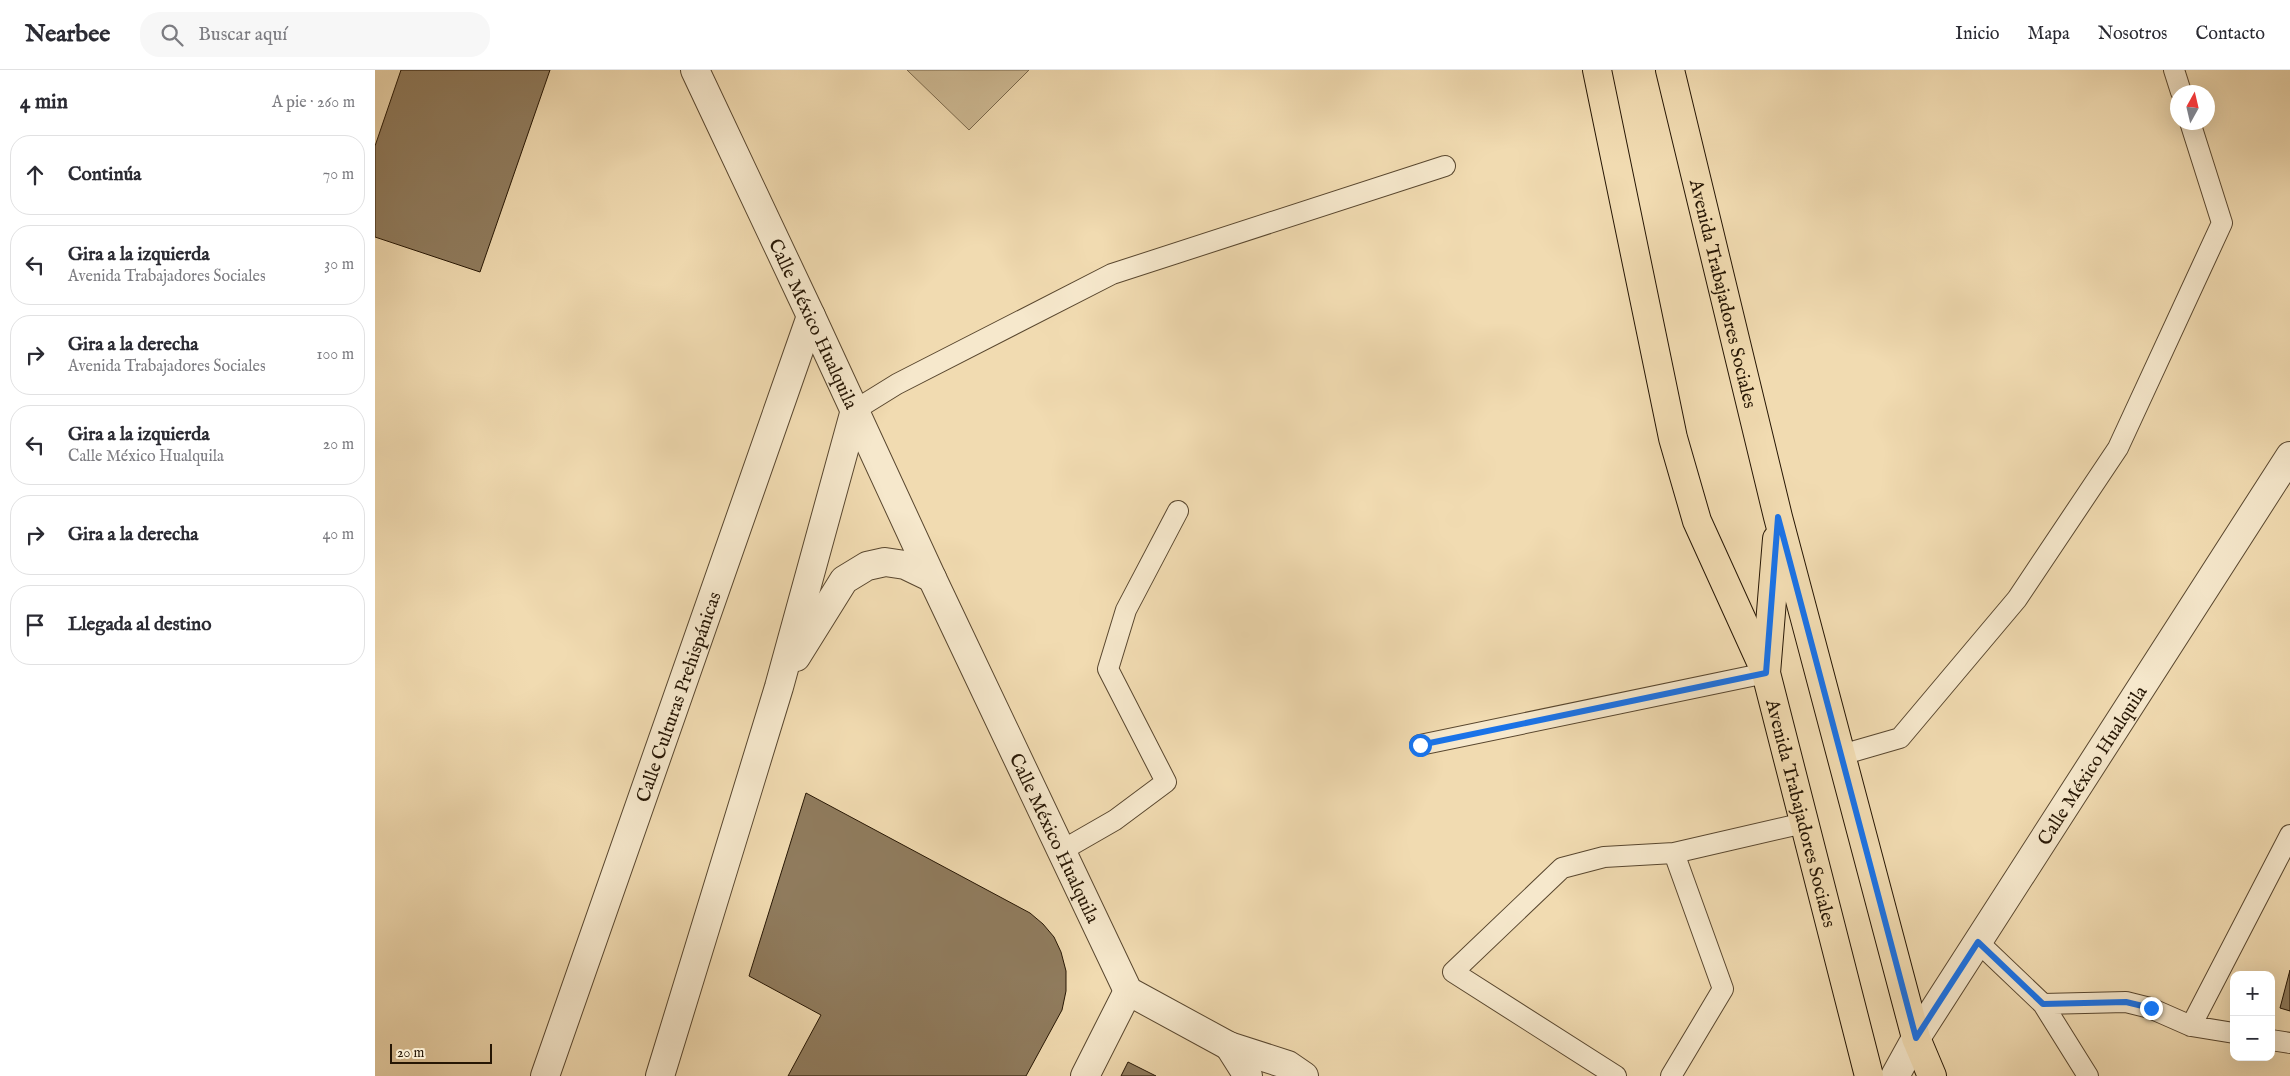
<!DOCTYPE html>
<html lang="es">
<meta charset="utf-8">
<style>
:root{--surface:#fff;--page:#f7f7f7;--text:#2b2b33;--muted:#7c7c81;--line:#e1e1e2}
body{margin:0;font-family:"IM FELL English",serif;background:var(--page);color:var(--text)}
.controls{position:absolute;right:15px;bottom:15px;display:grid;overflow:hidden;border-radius:10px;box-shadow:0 5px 20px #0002}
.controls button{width:45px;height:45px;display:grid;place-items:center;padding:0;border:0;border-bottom:1px solid var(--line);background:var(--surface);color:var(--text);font:25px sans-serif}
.compass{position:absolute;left:1795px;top:15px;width:45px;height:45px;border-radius:50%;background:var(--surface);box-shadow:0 5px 20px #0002;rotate:8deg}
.scale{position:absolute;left:15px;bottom:12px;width:102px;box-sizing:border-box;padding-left:5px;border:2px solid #261604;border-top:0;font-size:14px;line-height:18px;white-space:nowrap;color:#261604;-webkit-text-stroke:4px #f6e8cc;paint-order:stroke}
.stop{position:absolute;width:15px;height:15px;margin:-11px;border:4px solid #1a73e8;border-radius:50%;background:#fff}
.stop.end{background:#1a73e8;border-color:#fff;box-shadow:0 1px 5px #0008}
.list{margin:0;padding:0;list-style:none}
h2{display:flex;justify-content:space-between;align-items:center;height:65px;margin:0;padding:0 20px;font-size:21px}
h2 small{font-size:16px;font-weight:400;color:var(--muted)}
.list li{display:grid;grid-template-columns:32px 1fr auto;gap:15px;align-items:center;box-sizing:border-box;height:80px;margin:0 10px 10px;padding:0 10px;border:1px solid var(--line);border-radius:20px}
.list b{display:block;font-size:19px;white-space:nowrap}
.list p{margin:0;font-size:16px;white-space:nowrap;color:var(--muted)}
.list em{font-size:16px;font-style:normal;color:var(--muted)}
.icon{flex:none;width:28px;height:28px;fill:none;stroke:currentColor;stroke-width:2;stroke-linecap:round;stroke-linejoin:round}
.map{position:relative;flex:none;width:1915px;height:1006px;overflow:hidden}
header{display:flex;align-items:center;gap:30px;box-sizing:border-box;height:70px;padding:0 25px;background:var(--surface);border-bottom:1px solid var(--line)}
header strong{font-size:24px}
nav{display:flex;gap:28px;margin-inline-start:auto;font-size:18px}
.search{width:350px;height:45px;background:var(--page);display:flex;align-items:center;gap:12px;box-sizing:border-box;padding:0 18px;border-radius:20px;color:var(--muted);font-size:19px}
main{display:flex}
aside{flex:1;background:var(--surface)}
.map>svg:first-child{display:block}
.green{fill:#ceba94;stroke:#7a684c}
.building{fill:#907c5e;stroke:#261604}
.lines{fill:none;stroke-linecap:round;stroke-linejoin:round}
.service-casing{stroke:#59472f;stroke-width:22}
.minor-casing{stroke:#59472f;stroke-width:30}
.primary-casing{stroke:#261604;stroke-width:30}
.motorway-casing{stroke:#261604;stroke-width:30}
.service{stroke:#f6e8cc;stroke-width:20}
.minor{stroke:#f6e8cc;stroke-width:28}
.primary{stroke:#f1dbb1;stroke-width:28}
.motorway{stroke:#f1dbb1;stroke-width:28}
.route{stroke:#1a73e8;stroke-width:6}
.labels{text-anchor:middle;stroke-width:5;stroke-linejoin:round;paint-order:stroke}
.street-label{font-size:19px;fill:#261604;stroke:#f6e8cc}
</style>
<header>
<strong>Nearbee</strong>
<div class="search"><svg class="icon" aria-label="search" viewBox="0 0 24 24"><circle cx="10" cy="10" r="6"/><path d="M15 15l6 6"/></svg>Buscar aquí</div>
<nav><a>Inicio</a><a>Mapa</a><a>Nosotros</a><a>Contacto</a></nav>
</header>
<main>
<aside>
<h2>4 min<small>A pie · 260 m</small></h2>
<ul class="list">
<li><svg class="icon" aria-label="ahead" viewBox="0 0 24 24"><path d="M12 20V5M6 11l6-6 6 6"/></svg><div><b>Continúa</b></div><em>70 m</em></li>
<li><svg class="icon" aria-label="left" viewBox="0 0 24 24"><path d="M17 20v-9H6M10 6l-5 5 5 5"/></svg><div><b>Gira a la izquierda</b><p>Avenida Trabajadores Sociales</p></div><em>30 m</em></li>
<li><svg class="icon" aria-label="right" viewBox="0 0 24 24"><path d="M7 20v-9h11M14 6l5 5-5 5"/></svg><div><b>Gira a la derecha</b><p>Avenida Trabajadores Sociales</p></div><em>100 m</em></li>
<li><svg class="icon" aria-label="left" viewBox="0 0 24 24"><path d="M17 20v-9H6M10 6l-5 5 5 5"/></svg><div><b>Gira a la izquierda</b><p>Calle México Hualquila</p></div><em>20 m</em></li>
<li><svg class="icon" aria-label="right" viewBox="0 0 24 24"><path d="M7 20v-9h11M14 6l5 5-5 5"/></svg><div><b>Gira a la derecha</b></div><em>40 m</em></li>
<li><svg class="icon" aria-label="arrive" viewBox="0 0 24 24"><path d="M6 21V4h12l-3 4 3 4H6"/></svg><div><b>Llegada al destino</b></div></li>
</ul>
</aside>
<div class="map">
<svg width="1915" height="1006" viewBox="0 0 1915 1006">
<rect width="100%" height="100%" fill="#f1dbb1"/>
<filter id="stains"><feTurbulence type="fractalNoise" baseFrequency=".004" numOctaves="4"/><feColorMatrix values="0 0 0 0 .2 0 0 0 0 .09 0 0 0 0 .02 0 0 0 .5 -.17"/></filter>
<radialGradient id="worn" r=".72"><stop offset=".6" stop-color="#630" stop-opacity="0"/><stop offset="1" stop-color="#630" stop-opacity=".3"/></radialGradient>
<path class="green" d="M532 0H654L594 60Z"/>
<path class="building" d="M26 0H175L105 202 0 167V76Z
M431 723 655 843 668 854 679 867 686 882 691 901V921L687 940 651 1006H413L446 945 374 906Z
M1915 900V941L1905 938Z
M753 992 781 1006H746Z"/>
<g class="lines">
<g class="service-casing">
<path id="service" d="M1799 0 1806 22
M480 340 522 314 737 204 1070 96
M1045 675 1391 603
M1466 685 1525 668 1642 529 1743 378 1847 153 1815 52
M686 781 740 750 791 712 733 599 751 540 803 441
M1603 872 1668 934 1713 1006
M1668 934 1751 932 1775 938 1816 956
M1859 963 1816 956 1915 765
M1896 970 1915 973
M1241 1006 1078 902 1187 798 1229 787 1299 783
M1296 1006 1348 919 1299 783 1429 753"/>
</g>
<g class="minor-casing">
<g id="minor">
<path id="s1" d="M320 0 436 246 557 508 753 921 854 976 913 995 929 1006"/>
<path d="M421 587 469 510 492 496 510 492 530 495 557 508"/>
<path d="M854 976 873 1006"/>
<path id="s2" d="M170 1006 436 246"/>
<path d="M285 1006 404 617 480 340"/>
<path d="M710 1006 753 921"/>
<path id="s3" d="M1520 1006 1541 968 1915 386"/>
</g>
</g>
<g class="primary-casing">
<g id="primary">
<path id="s4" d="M1295 0 1403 447 1541 968 1557 1006"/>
<path id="s5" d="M1402 469 1391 603 1494 1006"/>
</g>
</g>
<g class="motorway-casing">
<path id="motorway" d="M1222 0 1298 368 1322 451 1391 603"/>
</g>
<use href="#service" class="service"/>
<use href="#minor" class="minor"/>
<use href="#primary" class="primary"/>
<use href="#motorway" class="motorway"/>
</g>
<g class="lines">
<path class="route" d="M1045 675 1391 603 1403 447 1541 968 1603 872 1668 934 1751 932 1776 938"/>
</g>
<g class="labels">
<g class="street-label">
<text dy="7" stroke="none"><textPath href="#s4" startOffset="230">Avenida Trabajadores Sociales</textPath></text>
<text dy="7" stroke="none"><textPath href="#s1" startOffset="280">Calle México Hualquila</textPath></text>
<text dy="7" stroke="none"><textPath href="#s2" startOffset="402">Calle Culturas Prehispánicas</textPath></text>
<text dy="7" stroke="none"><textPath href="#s3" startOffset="368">Calle México Hualquila</textPath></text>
<text dy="7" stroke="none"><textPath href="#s5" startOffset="279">Avenida Trabajadores Sociales</textPath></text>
<text dy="7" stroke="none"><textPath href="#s1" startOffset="848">Calle México Hualquila</textPath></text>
</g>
</g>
<rect width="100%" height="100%" filter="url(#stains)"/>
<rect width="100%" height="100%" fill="url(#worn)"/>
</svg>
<div class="controls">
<button>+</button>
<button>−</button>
</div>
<svg class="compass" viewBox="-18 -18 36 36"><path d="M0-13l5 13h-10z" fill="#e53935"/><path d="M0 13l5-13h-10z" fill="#7c7c81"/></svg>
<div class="scale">20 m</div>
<div class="stop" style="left:1045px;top:675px"></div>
<div class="stop end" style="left:1776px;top:938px"></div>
</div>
</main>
